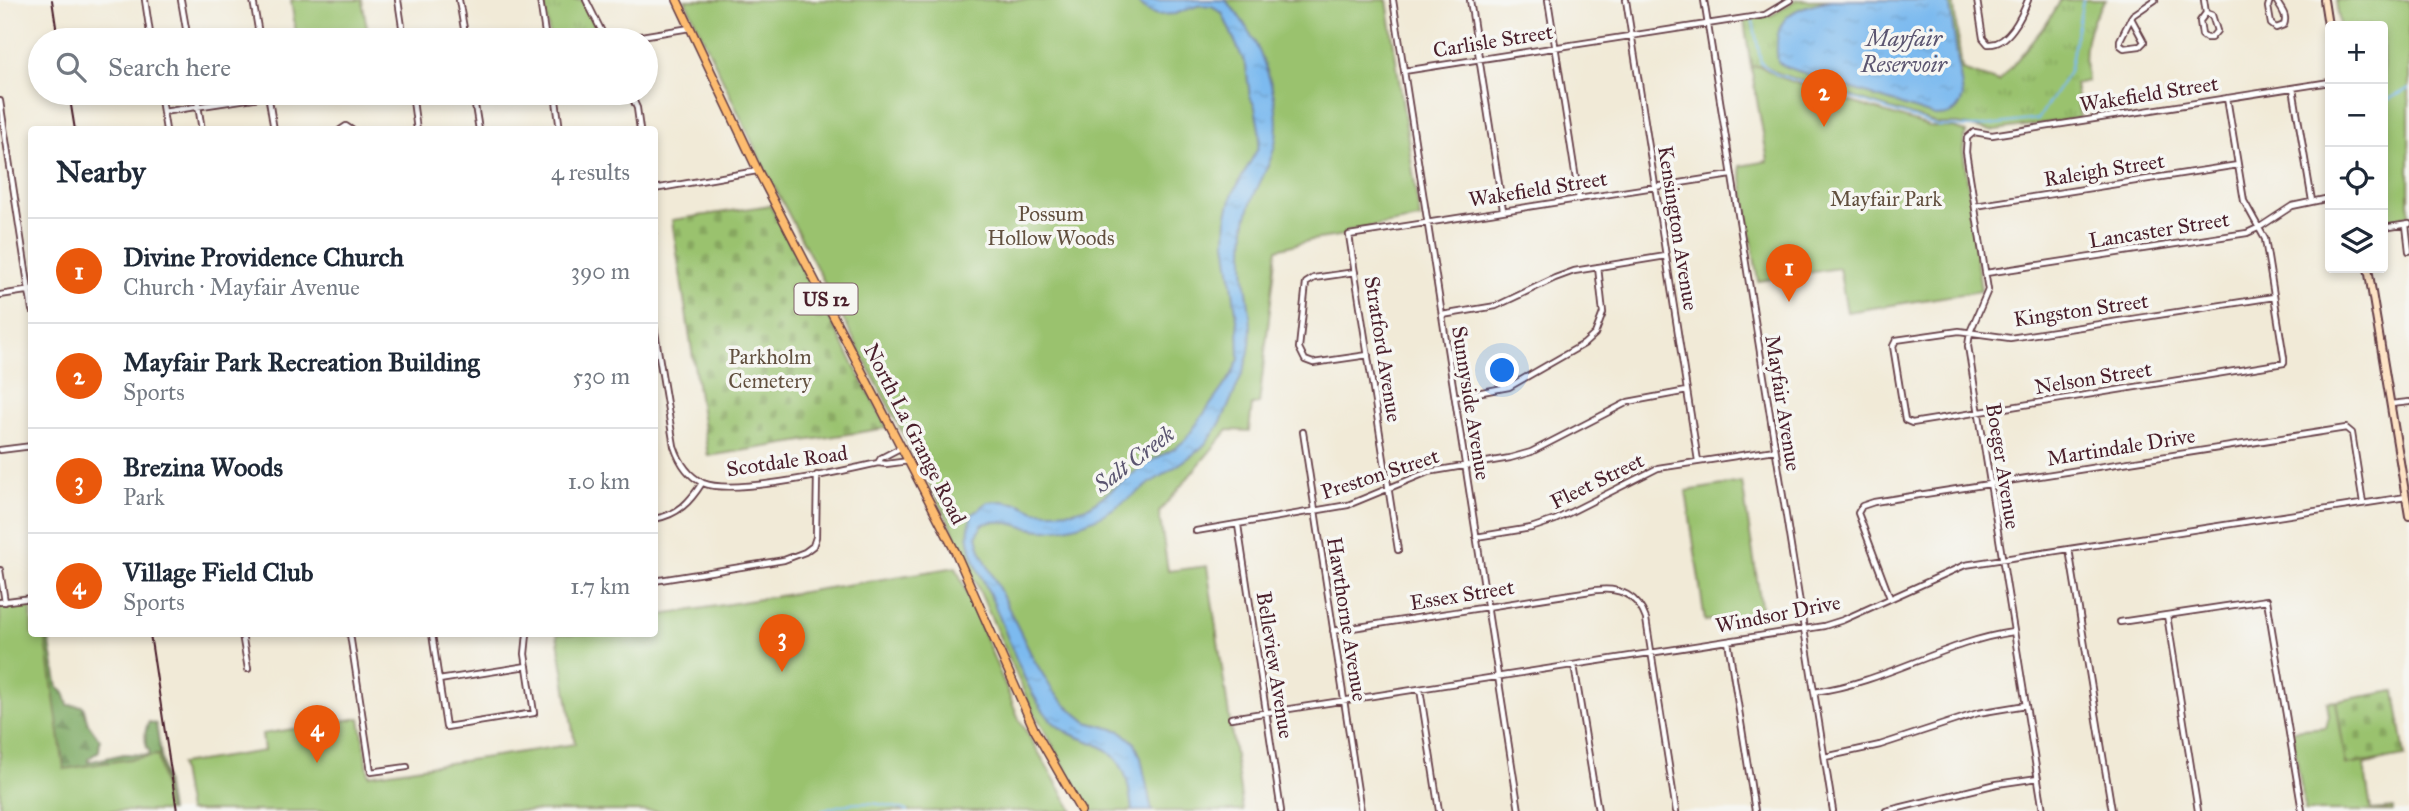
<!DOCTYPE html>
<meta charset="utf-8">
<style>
:root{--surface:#fff;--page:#f6f6f7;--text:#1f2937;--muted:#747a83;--line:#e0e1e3;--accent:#ea580c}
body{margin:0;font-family:"IM FELL Great Primer",serif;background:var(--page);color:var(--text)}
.controls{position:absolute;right:21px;top:21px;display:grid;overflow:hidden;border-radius:7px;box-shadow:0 4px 10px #0003}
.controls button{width:63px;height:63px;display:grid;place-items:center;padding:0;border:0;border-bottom:2px solid var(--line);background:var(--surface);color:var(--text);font:35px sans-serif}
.you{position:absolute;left:1503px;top:371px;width:24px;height:24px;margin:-18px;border:5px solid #fff;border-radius:50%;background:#1a73e8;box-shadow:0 0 0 10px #1a73e833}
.badge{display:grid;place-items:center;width:46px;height:46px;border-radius:50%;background:var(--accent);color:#fff;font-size:23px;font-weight:700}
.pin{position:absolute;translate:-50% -58px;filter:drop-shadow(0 2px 4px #0008)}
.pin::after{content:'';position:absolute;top:37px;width:24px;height:21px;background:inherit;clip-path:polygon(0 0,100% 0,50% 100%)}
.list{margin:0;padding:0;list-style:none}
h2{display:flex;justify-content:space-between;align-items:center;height:91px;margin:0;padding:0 28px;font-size:30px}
h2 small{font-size:23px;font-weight:400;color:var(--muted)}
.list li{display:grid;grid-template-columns:46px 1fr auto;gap:21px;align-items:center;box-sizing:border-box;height:105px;padding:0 28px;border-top:2px solid var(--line)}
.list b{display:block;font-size:26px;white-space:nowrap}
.list p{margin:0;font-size:23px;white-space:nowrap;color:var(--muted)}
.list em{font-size:23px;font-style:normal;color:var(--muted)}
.icon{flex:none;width:38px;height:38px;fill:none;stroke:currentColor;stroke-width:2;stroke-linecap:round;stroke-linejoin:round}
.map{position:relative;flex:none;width:2409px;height:811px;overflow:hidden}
.search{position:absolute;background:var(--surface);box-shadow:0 4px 10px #0003;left:28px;top:28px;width:630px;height:77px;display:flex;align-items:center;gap:18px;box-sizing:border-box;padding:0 24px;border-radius:38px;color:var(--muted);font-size:26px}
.panel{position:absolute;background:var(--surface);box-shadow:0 4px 10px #0003;left:28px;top:126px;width:630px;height:511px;border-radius:7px}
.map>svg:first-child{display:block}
.grass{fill:url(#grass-tufts);stroke:#72704c;stroke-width:2}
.forest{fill:url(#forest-firs);stroke:#626446;stroke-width:2}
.cemetery{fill:url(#cemetery-stones);stroke:#72704c;stroke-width:2}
.park{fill:#9ac26e;stroke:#72704c;stroke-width:2}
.water{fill:url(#water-ripples);stroke:#626c8d;stroke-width:2}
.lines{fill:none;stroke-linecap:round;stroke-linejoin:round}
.stream{stroke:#7bbaef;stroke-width:2}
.street-casing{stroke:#633d45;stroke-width:8}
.secondary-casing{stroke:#633d45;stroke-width:10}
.primary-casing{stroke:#633d45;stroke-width:10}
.street{stroke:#fff;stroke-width:4.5}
.secondary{stroke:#fee4c6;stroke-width:6}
.primary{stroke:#fdbc70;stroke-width:7}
.rail{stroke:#4a1f2b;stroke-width:2}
.labels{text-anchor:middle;stroke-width:7;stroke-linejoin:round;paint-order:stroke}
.shield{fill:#f6f6f2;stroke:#7e6067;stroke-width:2}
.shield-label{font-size:19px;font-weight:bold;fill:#4a1f2b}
.street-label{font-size:21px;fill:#4a1f2b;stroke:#f6f6f2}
.park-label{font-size:21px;fill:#62503f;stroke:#f6f6f2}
.water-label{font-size:23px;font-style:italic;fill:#5b5570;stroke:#f6f6f2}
</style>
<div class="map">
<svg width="2409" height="811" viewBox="0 0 2409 811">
<defs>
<pattern id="grass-tufts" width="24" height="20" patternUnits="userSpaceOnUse" patternTransform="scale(1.75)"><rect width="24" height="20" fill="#9ac26e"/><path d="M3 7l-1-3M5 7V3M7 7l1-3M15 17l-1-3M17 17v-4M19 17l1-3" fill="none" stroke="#86a65f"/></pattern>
<pattern id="forest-firs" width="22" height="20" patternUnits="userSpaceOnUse" patternTransform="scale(1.75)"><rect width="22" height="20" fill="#7ba861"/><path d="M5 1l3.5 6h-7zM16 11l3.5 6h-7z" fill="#678850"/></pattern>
<pattern id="cemetery-stones" width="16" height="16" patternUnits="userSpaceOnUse" patternTransform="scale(1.75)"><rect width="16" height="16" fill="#9ac26e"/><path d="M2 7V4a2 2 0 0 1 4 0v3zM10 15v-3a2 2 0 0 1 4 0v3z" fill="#86a65f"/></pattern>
<pattern id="water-ripples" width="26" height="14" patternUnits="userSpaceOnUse" patternTransform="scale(1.75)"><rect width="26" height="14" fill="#7bbaef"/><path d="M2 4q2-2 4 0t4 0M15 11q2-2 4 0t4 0" fill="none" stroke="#6c9fcd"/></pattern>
</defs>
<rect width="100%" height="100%" fill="#f6f6f2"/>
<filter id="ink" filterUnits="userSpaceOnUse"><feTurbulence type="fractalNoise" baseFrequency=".0143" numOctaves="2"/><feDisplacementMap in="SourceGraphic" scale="14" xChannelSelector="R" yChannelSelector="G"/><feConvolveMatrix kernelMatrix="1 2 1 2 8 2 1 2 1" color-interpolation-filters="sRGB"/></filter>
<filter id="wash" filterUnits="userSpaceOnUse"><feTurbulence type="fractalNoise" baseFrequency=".00686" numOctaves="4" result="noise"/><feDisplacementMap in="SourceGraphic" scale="28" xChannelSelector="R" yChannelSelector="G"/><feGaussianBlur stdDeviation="1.57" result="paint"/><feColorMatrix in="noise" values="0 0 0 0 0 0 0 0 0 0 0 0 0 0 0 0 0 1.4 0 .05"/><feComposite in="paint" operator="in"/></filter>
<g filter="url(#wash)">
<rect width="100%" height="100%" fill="#f1ead7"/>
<path class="grass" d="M544 0H583L598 32 597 38 550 40Z
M1797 0H1953L1962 70 1999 82 2047 23 2061 0H2106C2085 25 2083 51 2087 81L2075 84 2080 118 1990 131 1958 124H1938L1795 79 1773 71 1765 65 1751 67 1744 21 1772 15Z"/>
<path class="forest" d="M32 634H52L49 638 58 688 64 692 68 705 83 706 88 723 100 740 99 751 88 759V762L124 754 148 755 150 752C144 746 144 729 149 722L156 724 170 811H0Z"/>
<path class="cemetery" d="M770 205 887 428 708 456 672 220Z
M2395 691 2405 756 2346 766 2336 701Z"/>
<path class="park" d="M291 0H362L369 40H297Z
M685 0H1387L1420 219 1346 231V235L1312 240 1277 249 1259 404 1252 405 1249 431 1228 430 1159 512 1168 571 1207 566 1243 811H1089L1028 701 949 522 763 165Z
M2336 0H2409V215L2383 220V26H2340Z
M1760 66 1780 77 1835 97 1929 126 1954 128 1966 132 1963 149 1972 210 1969 211 1981 291 1847 312 1839 268 1758 281 1740 166 1768 161 1751 67Z
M1742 482 1762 612 1705 621 1686 491Z
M956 567 1019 719 1073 811H188L180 764 264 751 262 734 360 718 369 775 575 744 557 634H654L655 616Z
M31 601 32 634H45L64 769 158 755 167 811H0V606Z
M2336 701 2346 765 2386 759 2364 765 2371 810 2393 808V811H2305L2292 730 2326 727 2329 716 2327 702Z"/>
<path class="water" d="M1135 0H1225C1259 33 1289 109 1272 155 1263 181 1247 201 1245 229 1244 245 1243 262 1245 277 1248 302 1254 325 1249 351 1246 368 1238 384 1231 400 1223 419 1216 434 1200 449 1186 461 1168 471 1152 482 1118 506 1093 527 1049 530 1026 532 1004 515 982 525L977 535 980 550 1033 658 1053 691 1066 705 1087 722 1121 731 1135 743 1141 758 1152 811H1132C1129 783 1126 758 1096 744 1082 738 1067 735 1054 723 1027 698 1009 638 994 604 986 584 972 562 969 540 967 531 970 522 972 514L988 502 1002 501 1020 504 1035 511 1051 512 1073 511 1090 506 1147 463 1174 449 1185 440 1231 376 1239 359 1238 326 1226 242 1227 215 1232 195 1258 148 1260 135 1255 107 1250 97 1246 66 1222 13 1212 6 1200 5 1175 14 1158 15 1147 11Z
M1831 0H1949L1963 96C1959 112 1951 116 1935 116L1786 67 1778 62C1771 17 1791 8 1831 0Z"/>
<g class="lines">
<path class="stream" d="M1753 21 1761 63 1776 74 1939 126 1975 127 2038 119 2069 72 2083 0
M2383 102 2409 89
M822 811C849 800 879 801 907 811"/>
</g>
</g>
<g filter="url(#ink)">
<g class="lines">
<g class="street-casing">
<path id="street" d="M145 0 151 40
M181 0 188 40
M253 0 260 40
M398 0 404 40
M459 0 466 40
M540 0 546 40
M586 0 606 40
M1393 0 1519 811
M1470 0 1503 210
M1548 0 1579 199
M1626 0 1698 461
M1704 0 1833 811
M1977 0 1983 38 1988 44C2008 46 2022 16 2028 0
M2204 0 2206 13 2200 21 2202 35 2206 38H2211L2217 31 2212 15 2206 13
M2270 0 2268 7 2271 24 2276 28 2284 25C2288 14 2280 9 2276 0
M2131 18 2144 42 2140 46 2124 48 2120 45V40L2131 18 2133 15 2155 0
M617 40 690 28
M1404 71 1765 15 1790 0
M2293 88 2312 201
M160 93 166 130
M196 93 202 130
M412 93 417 130
M473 93 479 130
M555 93 560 130
M630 93 637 108 640 130
M268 94 274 130
M2227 98 2244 201 2265 239 2284 358V363L1912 423 1905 420 1893 346 1896 340 1959 331 2010 338 2274 297
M0 101 32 310
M163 112 286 93
M340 130 346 126 352 130
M654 189 757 171
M1975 206 2238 165
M654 219V231
M2406 225 2409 251
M2383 228 2409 224
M1355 272 1314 278 1306 283 1299 348 1305 360 1313 363 1368 355
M1986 273 2247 233 2260 227 2292 206 2330 198
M0 295 32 290
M1442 315 1496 306 1555 278 1574 271 1666 256
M654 326 674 446C679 461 688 476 703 483 733 496 843 471 878 463L886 464 909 461
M1455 397 1509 387 1584 344 1595 334 1603 313 1598 267
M2391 404 2409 402
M1303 432 1361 811
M0 450 32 446
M878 463 881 458 902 447
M654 519C678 515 690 502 702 483
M1238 525 1281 811
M1196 531 1348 505 1428 472 1510 458 1531 452 1628 402 1687 391
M1476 537 1531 528 1555 520 1658 468 1775 450
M2069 549 2112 811
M1398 550 1349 235 1731 175
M0 570 5 602
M654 581 784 560 805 552 813 546 816 537 817 475
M1890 598 1858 513 1862 506 1874 502 2346 428 2352 433 2363 503
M0 602 32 598
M2167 615 2198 811
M2120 622 2267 600 2302 811
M1333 631 1597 590C1620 587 1638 596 1646 619L1676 811
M242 634 248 669
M350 634 371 772 407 767
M432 634 446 727 534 713 525 654 527 634
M1728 641 1755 811
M1574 665 1598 811
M439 680 527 666
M1420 689 1439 811
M1814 692C1884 683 1944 642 2013 632
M1231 718 1824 626 1843 620 1965 565 2406 497
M1825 757 1880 745 1978 713 2026 705
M1886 811 1997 784 2038 778
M2043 811 1968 346 1970 332 1988 290 1966 152 1967 138 1974 132 1992 135 2330 82"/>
</g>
<g class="secondary-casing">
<path id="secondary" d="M2324 0 2330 38
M2368 268 2409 516"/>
</g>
<g class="primary-casing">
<path id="primary" d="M677 0 758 171 955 551 1034 729 1081 811"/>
</g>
<use href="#street" class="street"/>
<use href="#secondary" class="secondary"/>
<use href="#primary" class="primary"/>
<path class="rail" d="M52 0 58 40
M69 93 75 130
M150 634 177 811"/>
</g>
</g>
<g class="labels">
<rect class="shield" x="794.5" y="283.5" width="63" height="31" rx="5"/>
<g class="shield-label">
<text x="826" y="306">US 12</text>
</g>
<g class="street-label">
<text transform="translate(1493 41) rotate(-9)" y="7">Carlisle Street</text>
<text transform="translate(2149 94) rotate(-9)" y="7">Wakefield Street</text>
<text transform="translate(2104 170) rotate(-9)" y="7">Raleigh Street</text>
<text transform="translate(1538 189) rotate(-9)" y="7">Wakefield Street</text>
<text transform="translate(1678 228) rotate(81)" y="7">Kensington Avenue</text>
<text transform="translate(2159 230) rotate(-9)" y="7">Lancaster Street</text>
<text transform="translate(2081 310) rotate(-8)" y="7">Kingston Street</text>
<text transform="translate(1383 349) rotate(81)" y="7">Stratford Avenue</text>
<text transform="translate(2093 378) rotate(-9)" y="7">Nelson Street</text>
<text transform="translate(1471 403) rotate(81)" y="7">Sunnyside Avenue</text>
<text transform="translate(1783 403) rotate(81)" y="7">Mayfair Avenue</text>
<text transform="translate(915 434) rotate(63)" y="7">North La Grange Road</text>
<text transform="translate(2121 447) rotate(-9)" y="7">Martindale Drive</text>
<text transform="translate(787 461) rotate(-8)" y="7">Scotdale Road</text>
<text transform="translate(2003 466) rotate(81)" y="7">Boeger Avenue</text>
<text transform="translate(1380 474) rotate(-18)" y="7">Preston Street</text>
<text transform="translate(1597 481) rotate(-26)" y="7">Fleet Street</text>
<text transform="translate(1462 595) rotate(-9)" y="7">Essex Street</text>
<text transform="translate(1778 614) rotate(-11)" y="7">Windsor Drive</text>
<text transform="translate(1347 619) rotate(81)" y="7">Hawthorne Avenue</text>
<text transform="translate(1275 665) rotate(81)" y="7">Belleview Avenue</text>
</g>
<g class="park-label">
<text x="1886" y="206">Mayfair Park</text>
<text x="1051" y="221">Possum<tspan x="1051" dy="24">Hollow Woods</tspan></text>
<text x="770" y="364">Parkholm<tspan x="770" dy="24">Cemetery</tspan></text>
</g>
<g class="water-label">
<text x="1904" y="46">Mayfair<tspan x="1904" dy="26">Reservoir</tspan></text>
<text transform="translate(1134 459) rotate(-37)" y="8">Salt Creek</text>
</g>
</g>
</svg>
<div class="controls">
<button>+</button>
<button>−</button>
<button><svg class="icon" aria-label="locate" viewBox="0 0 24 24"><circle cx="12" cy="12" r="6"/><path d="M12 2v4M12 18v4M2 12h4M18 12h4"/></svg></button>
<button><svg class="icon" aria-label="layers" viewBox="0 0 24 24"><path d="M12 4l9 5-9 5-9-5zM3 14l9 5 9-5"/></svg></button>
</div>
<div class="you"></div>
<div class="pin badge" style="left:1789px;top:302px">1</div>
<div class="pin badge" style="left:1824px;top:127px">2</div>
<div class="pin badge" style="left:782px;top:672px">3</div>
<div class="pin badge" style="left:317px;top:763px">4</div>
<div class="search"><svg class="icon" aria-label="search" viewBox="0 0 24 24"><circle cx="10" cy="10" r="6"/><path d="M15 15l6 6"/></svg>Search here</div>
<section class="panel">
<h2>Nearby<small>4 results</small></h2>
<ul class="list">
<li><span class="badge">1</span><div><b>Divine Providence Church</b><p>Church · Mayfair Avenue</p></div><em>390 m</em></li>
<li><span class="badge">2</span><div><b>Mayfair Park Recreation Building</b><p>Sports</p></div><em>530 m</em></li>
<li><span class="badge">3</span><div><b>Brezina Woods</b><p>Park</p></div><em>1.0 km</em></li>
<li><span class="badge">4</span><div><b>Village Field Club</b><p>Sports</p></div><em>1.7 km</em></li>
</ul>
</section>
</div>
